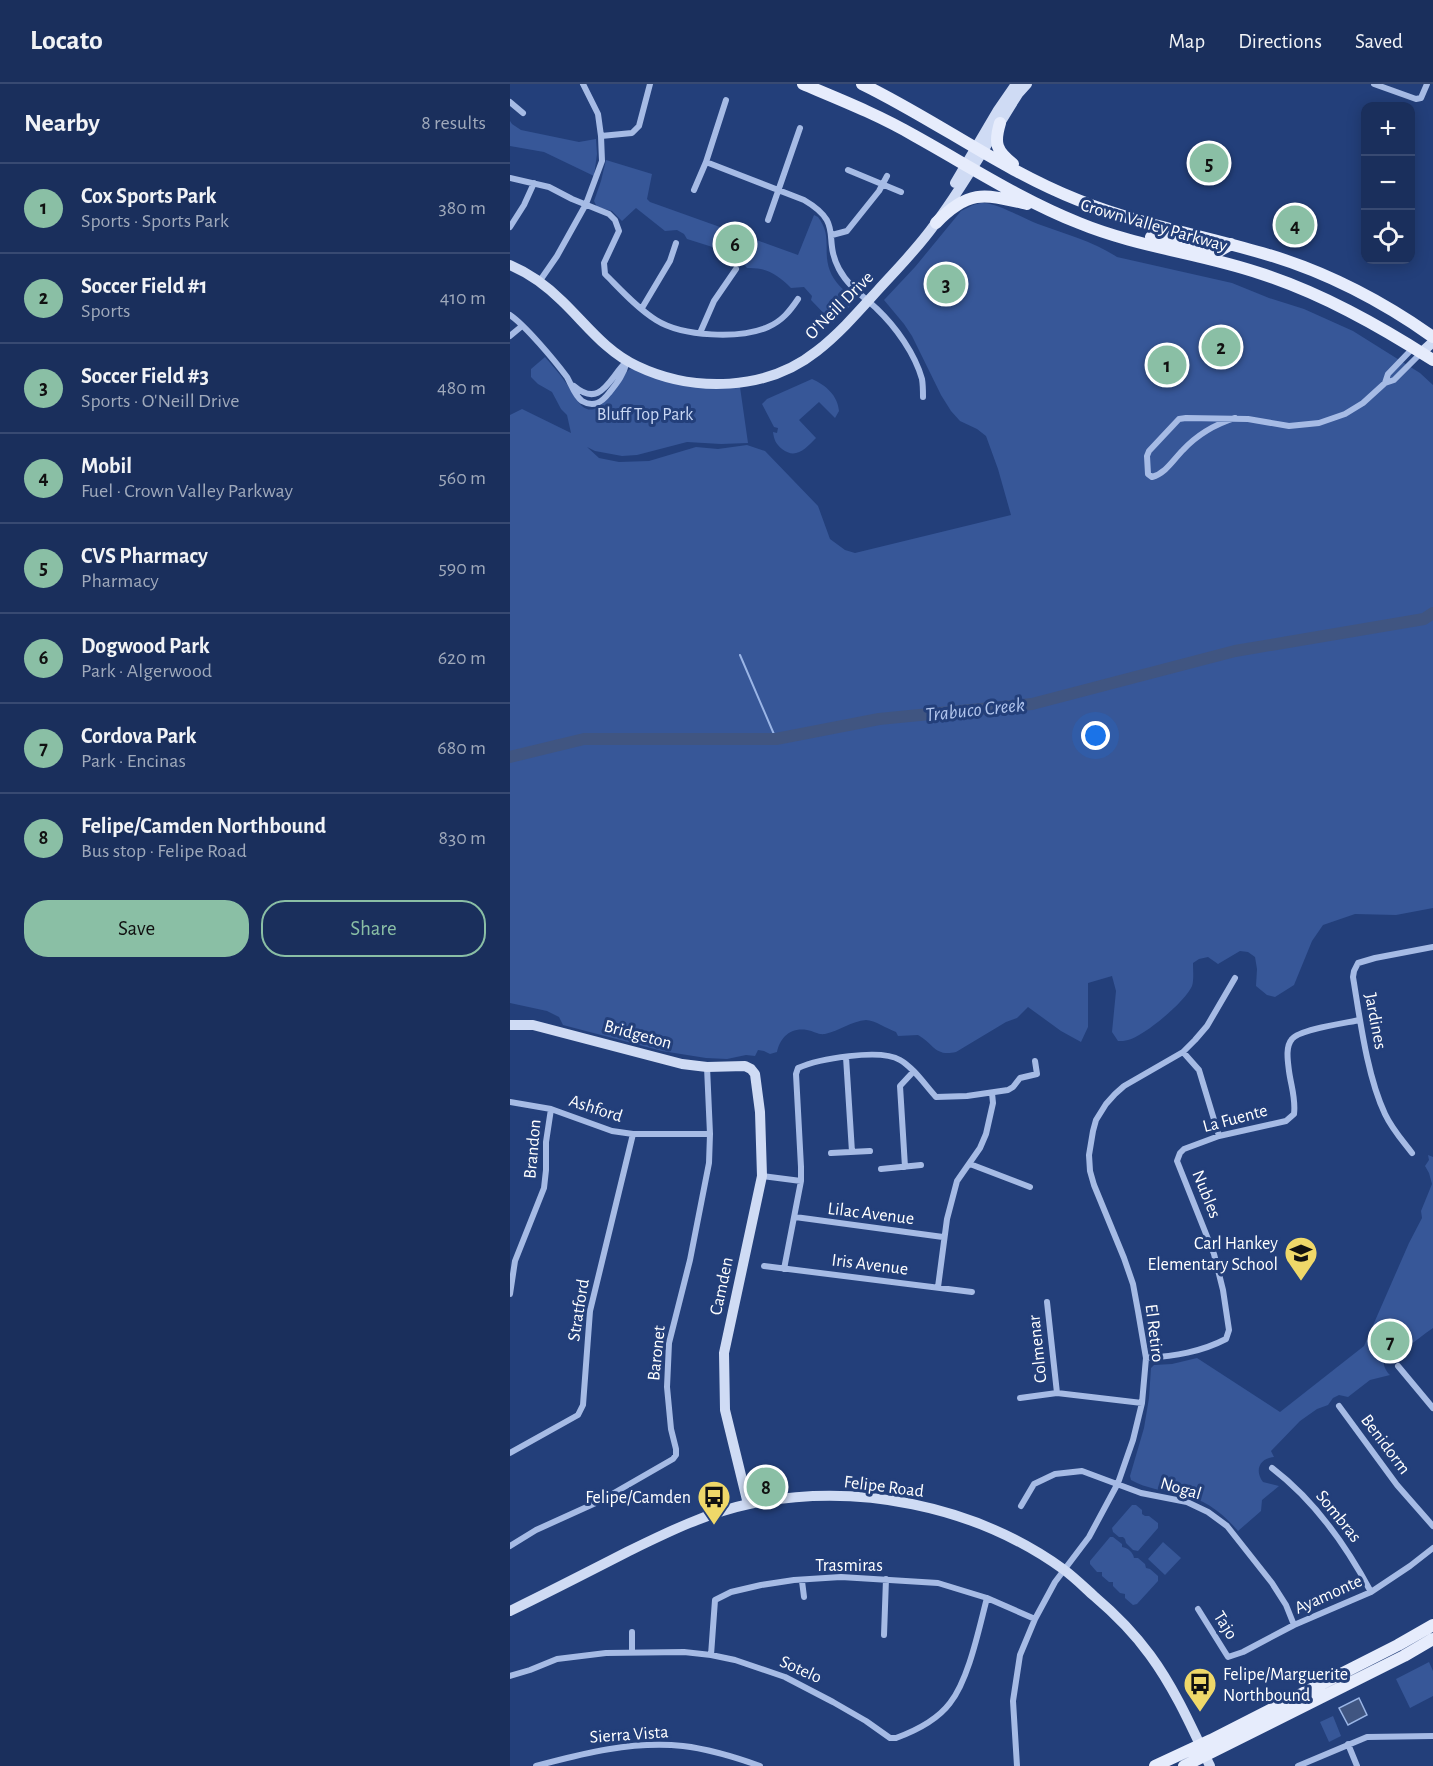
<!DOCTYPE html>
<meta charset="utf-8">
<style>
:root{--surface:#1a2f5c;--page:#233762;--text:#f1f3f6;--muted:#9fa9bb;--line:#384a72;--accent:#8abfa5}
body{margin:0;font-family:"Alegreya Sans",sans-serif;background:var(--page);color:var(--text)}
.controls{position:absolute;right:18px;top:18px;display:grid;overflow:hidden;border-radius:12px;box-shadow:0 3px 15px #0003}
.controls button{width:54px;height:54px;display:grid;place-items:center;padding:0;border:0;border-bottom:2px solid var(--line);background:var(--surface);color:var(--text);font:30px sans-serif}
.you{position:absolute;left:586px;top:652px;width:21px;height:21px;margin:-15px;border:4px solid #fff;border-radius:50%;background:#1a73e8;box-shadow:0 0 0 9px #1a73e833}
.badge{display:grid;place-items:center;width:39px;height:39px;border-radius:50%;background:var(--accent);color:#111;font-size:20px;font-weight:700}
.pin{position:absolute;translate:-50% -50%;border:3px solid #fff;box-shadow:0 2px 6px #0006}
.list{margin:0;padding:0;list-style:none}
h2{display:flex;justify-content:space-between;align-items:center;height:78px;margin:0;padding:0 24px;font-size:26px}
h2 small{font-size:20px;font-weight:400;color:var(--muted)}
.list li{display:grid;grid-template-columns:39px 1fr auto;gap:18px;align-items:center;box-sizing:border-box;height:90px;padding:0 24px;border-top:2px solid var(--line)}
.list b{display:block;font-size:22px;white-space:nowrap}
.list p{margin:0;font-size:20px;white-space:nowrap;color:var(--muted)}
.list em{font-size:20px;font-style:normal;color:var(--muted)}
.actions{display:flex;gap:12px;padding:18px 24px}
.actions a{flex:1;padding:14px 0;border:2px solid var(--accent);border-radius:24px;text-align:center;font-size:21px;color:var(--accent)}
.actions .main{background:var(--accent);color:#111}
.icon{flex:none;width:33px;height:33px;fill:none;stroke:currentColor;stroke-width:2;stroke-linecap:round;stroke-linejoin:round}
.map{position:relative;flex:none;width:923px;height:1682px;overflow:hidden}
header{display:flex;align-items:center;gap:36px;box-sizing:border-box;height:84px;padding:0 30px;background:var(--surface);border-bottom:2px solid var(--line)}
header strong{font-size:28px}
nav{display:flex;gap:33px;margin-inline-start:auto;font-size:21px}
main{display:flex}
aside{flex:1;background:var(--surface)}
.map>svg:first-child{display:block}
.green{fill:#375798}
.water{fill:#405581;stroke:#9ab5e6;stroke-width:1.5}
.lines{fill:none;stroke-linecap:round;stroke-linejoin:round}
.stream{stroke:#9ab5e6;stroke-width:2}
.river{stroke:#405581;stroke-width:12}
.street{stroke:#a6bbe5;stroke-width:6}
.secondary{stroke:#cfdbf4;stroke-width:10}
.primary{stroke:#e6ecfc;stroke-width:12}
.labels{text-anchor:middle;stroke-width:6;stroke-linejoin:round;paint-order:stroke}
.street-label{font-size:18px;fill:#fff;stroke:#233f7a}
.park-label{font-size:18px;fill:#c9d7f4;stroke:#233f7a}
.poi-label{font-size:18px;fill:#fff;stroke:#233f7a;text-anchor:end}
.water-label{font-size:20px;font-style:italic;fill:#b1c5ed;stroke:#233f7a}
</style>
<header>
<strong>Locato</strong>
<nav><a>Map</a><a>Directions</a><a>Saved</a></nav>
</header>
<main>
<aside>
<h2>Nearby<small>8 results</small></h2>
<ul class="list">
<li><span class="badge">1</span><div><b>Cox Sports Park</b><p>Sports · Sports Park</p></div><em>380 m</em></li>
<li><span class="badge">2</span><div><b>Soccer Field #1</b><p>Sports</p></div><em>410 m</em></li>
<li><span class="badge">3</span><div><b>Soccer Field #3</b><p>Sports · O'Neill Drive</p></div><em>480 m</em></li>
<li><span class="badge">4</span><div><b>Mobil</b><p>Fuel · Crown Valley Parkway</p></div><em>560 m</em></li>
<li><span class="badge">5</span><div><b>CVS Pharmacy</b><p>Pharmacy</p></div><em>590 m</em></li>
<li><span class="badge">6</span><div><b>Dogwood Park</b><p>Park · Algerwood</p></div><em>620 m</em></li>
<li><span class="badge">7</span><div><b>Cordova Park</b><p>Park · Encinas</p></div><em>680 m</em></li>
<li><span class="badge">8</span><div><b>Felipe/Camden Northbound</b><p>Bus stop · Felipe Road</p></div><em>830 m</em></li>
</ul>
<div class="actions"><a class="main">Save</a><a>Share</a></div>
</aside>
<div class="map">
<svg width="923" height="1682" viewBox="0 0 923 1682">
<rect width="100%" height="100%" fill="#233f7a"/>
<path class="green" d="M0 37 2 40 11 46 69 58 86 55 87 70 84 92 34 68 0 62Z
M96 76 142 90 137 115 140 118 288 171 304 131 308 133C323 153 312 166 320 187 324 198 333 205 341 213V221L323 239 301 216 302 212 294 203 281 204C268 191 256 183 237 184L231 177 225 174 218 176 212 166 177 155 174 150 167 146 155 147 126 124 112 137 102 127 87 123 84 117 91 97Z
M471 119C486 118 512 134 528 140 555 150 583 157 607 173L722 199 759 214 794 225 843 247 910 289 923 301V824L886 831 845 830 813 841 802 857 784 901 765 913 757 911 746 902 747 885 745 873 738 868 730 867 708 880 698 873 689 875 683 879C683 886 684 896 682 902 676 917 633 953 618 956 615 957 611 957 608 957L602 948 606 907 602 892 578 899V943L571 958 551 947 518 923 507 934 496 938 446 968C425 973 424 960 408 951L388 952 386 948C377 945 365 936 356 936 342 937 329 947 315 950 308 951 304 947 297 946 280 943 270 954 267 968L260 970 254 967 248 966 245 972 236 971 217 975 196 974 152 967 53 941 49 933 37 927 0 919V331L12 325 61 349 57 331 51 325 42 308 28 300 21 293V285L35 273C42 281 50 290 56 299 65 311 74 339 94 318 104 308 110 293 121 284L230 303 238 359 211 360 177 358 127 371 112 372 85 367 77 363 89 374 109 378 139 377 186 363 208 365 237 361 255 367 308 422 320 455 335 466 345 469 501 431 488 385 476 352 467 345 450 337 441 327 431 311 402 252 394 240 374 216 405 183 451 127 463 121Z
M302 295C316 301 328 312 329 327L325 334 309 318 289 336 306 354C296 364 286 376 272 365 266 360 264 356 263 348L267 349 268 344 264 343 252 320 257 315Z
M918 1071 923 1073V1244C914 1250 905 1258 895 1264 890 1267 887 1264 881 1267 870 1273 873 1284 880 1291L860 1296 838 1313 829 1311 823 1314 818 1321 807 1325 790 1337 761 1367 764 1373C750 1374 744 1386 753 1398L769 1402 752 1416 751 1427 728 1447C712 1428 694 1415 670 1410 653 1406 637 1405 621 1396L620 1392 634 1344 639 1314 641 1284 644 1281 662 1280 687 1274 770 1328 854 1262 899 1159 912 1134 911 1127 922 1100 919 1089 915 1082 919 1076Z
M622 1421H626L632 1426V1430L635 1432H639L648 1439V1444L628 1467 623 1466 616 1459 615 1455 613 1453H609L603 1448 602 1444Z
M600 1453H603L612 1460V1463C618 1464 623 1468 624 1474H628L635 1480 636 1484 640 1485 648 1492V1497L627 1520 623 1521 615 1514V1510L610 1509 603 1502V1498H599L592 1492V1488H587L580 1480V1477Z
M653 1458 671 1474 655 1491 638 1475Z
M919 1578 923 1587V1612L900 1624 886 1595Z
M823 1632 831 1652 819 1658 810 1638Z"/>
<path class="water" d="M849 1614 857 1631 838 1641 829 1624Z"/>
<g class="lines">
<path class="stream" d="M230 571 266 655"/>
<path class="river" d="M0 673 74 655H266L369 635 522 620 725 567 914 535 923 529"/>
<path class="street" d="M864 0 906 15 911 14 917 0
M0 18 13 29
M91 52 122 49 129 42 140 0
M196 78 294 116C335 140 312 153 329 185 338 202 354 213 367 225 386 243 405 270 412 295 413 301 413 307 413 313
M338 86 391 108
M0 94 39 103 62 115 99 130 105 136 109 147 94 179 95 190C111 206 127 224 146 236 173 253 230 255 258 243 272 237 280 227 288 215
M184 106 196 78 216 16
M258 136 290 44
M0 143 14 121 24 99
M322 151 337 147 369 107 377 92
M29 198 47 172 76 120 92 77 91 52 88 30 73 0
M132 224 160 177 166 159
M0 231C15 241 45 277 57 293 61 300 65 312 72 317 84 324 92 318 99 309 108 298 114 290 117 277
M190 249 204 217 226 185
M0 252 12 242
M875 299 878 290 903 264
M64 302C91 325 99 294 117 277
M725 334C706 340 687 351 673 366 663 376 656 389 642 393L638 390 637 372 639 367 669 335 676 334 738 335 779 342 809 339 835 330 853 319 875 299 884 296 911 269
M673 968 689 986 709 1052
M336 973 342 1068
M0 1018 41 1025 102 1047 123 1050H200
M321 1069 360 1067
M902 1069C892 1056 882 1045 875 1030 857 992 850 935 843 893L844 887 848 879 865 874 923 863
M460 1080 520 1103
M395 1083 390 1002 403 988
M371 1085 411 1081
M252 1092 291 1097
M285 1133 433 1153
M254 1182 462 1208
M274 1185 291 1097V1083L286 990 288 984C308 975 370 964 390 976 404 984 415 1001 426 1013L457 1012 498 1006 503 1003 510 994 527 990 525 977
M428 1203 437 1135 447 1097 470 1064 476 1050 483 1019 482 1009
M0 1210 5 1177 34 1104 36 1086V1058L41 1025
M537 1218 547 1309
M636 1274C665 1272 691 1268 716 1255L719 1246 713 1206 704 1170 667 1077 670 1069 674 1065 709 1052 776 1037 784 1030C786 1015 781 1002 779 987 778 978 775 963 782 955 790 945 836 939 850 936
M888 1282 923 1324
M510 1314 547 1309 632 1319
M829 1322 887 1401 923 1442
M0 1369 68 1331 73 1321 80 1227 123 1050
M762 1384C804 1416 836 1461 861 1508
M511 1422 524 1400 545 1390 572 1387 631 1409 677 1418 698 1428 717 1442 762 1499 776 1521 784 1541
M0 1462 26 1446 90 1417 163 1375 166 1371V1365L161 1345 157 1303 159 1259 180 1176 199 1079 200 1050 197 983
M292 1497 294 1513
M688 1525 718 1573 733 1568 784 1541 861 1508 900 1482 923 1464
M122 1548V1568
M374 1551 376 1495
M201 1571 205 1516 221 1508 251 1501 284 1496 331 1493 428 1499 477 1514 525 1535
M0 1592 20 1586 47 1575 96 1569 174 1568 201 1571 225 1576 275 1593 323 1618 356 1637 380 1654H386C405 1647 428 1635 440 1619 459 1595 469 1544 477 1514
M838 1660 847 1682
M26 1682C74 1669 122 1657 173 1662 199 1665 225 1673 250 1682
M507 1682 503 1617 510 1571 525 1535 545 1498 579 1453 608 1399 623 1356 632 1319 636 1274 628 1227 623 1200 614 1174 584 1101 580 1087 579 1071 583 1047 586 1036 596 1020 605 1010 614 1002 673 968 685 956 697 942 725 894
M788 1682 857 1653 923 1652"/>
<path class="secondary" d="M445 99 488 26 506 0
M0 181C19 189 37 202 52 217 76 240 96 268 127 282 184 309 257 307 307 267 330 249 349 227 368 206 388 184 408 164 425 140 456 99 480 54 508 10L517 0
M912 268 923 258
M0 941H23L172 980 197 983 235 982 241 985 245 990 250 1028 252 1092 214 1269 215 1326 238 1420
M0 1527C39 1508 78 1488 117 1468 156 1449 196 1429 239 1420 346 1398 464 1421 553 1485 564 1493 574 1503 584 1512 604 1529 624 1549 640 1571 665 1605 682 1644 700 1682"/>
<path class="primary" d="M293 0C331 16 369 31 405 52 459 82 511 116 569 139 627 163 690 169 749 189 811 209 868 241 923 276
M352 0C426 36 492 86 568 116 627 140 691 151 752 169 812 186 872 217 923 253
M490 39C484 59 486 67 503 80
M426 139C459 105 474 110 517 120
M641 153 709 167 721 160
M645 1682 701 1656 888 1561 923 1541
M674 1682 894 1572 923 1555"/>
</g>
<defs>
<g id="school-pin" transform="scale(1.725)"><path d="M0 17L-7.5 6A9.5 9.5 0 1 1 7.5 6Z" fill="#efd869" stroke="#233f7a"/><path d="M0-5L7-2L0 1L-7-2ZM-4 1L0 2.5L4 1V4Q0 6-4 4Z" fill="#111"/></g>
<g id="bus-pin" transform="scale(1.725)"><path d="M0 17L-7.5 6A9.5 9.5 0 1 1 7.5 6Z" fill="#efd869" stroke="#233f7a"/><path d="M-5-6H5V4H4V6H2V4H-2V6H-4V4H-5ZM-3.5-4V0h7V-4ZM-3.5 1.2v1.5H-2V1.2ZM2 1.2v1.5H3.5V1.2Z" fill="#111"/></g>
</defs>
<g fill-rule="evenodd">
<use href="#school-pin" x="791" y="1169"/>
<use href="#bus-pin" x="204" y="1413"/>
<use href="#bus-pin" x="690" y="1600"/>
</g>
<g class="labels">
<g class="street-label">
<text transform="translate(644 141) rotate(16)" y="6">Crown Valley Parkway</text>
<text transform="translate(329 221) rotate(-45)" y="6">O'Neill Drive</text>
<text transform="translate(866 937) rotate(79)" y="6">Jardines</text>
<text transform="translate(128 950) rotate(15)" y="6">Bridgeton</text>
<text transform="translate(86 1024) rotate(18)" y="6">Ashford</text>
<text transform="translate(725 1034) rotate(-15)" y="6">La Fuente</text>
<text transform="translate(22 1065) rotate(-85)" y="6">Brandon</text>
<text transform="translate(697 1110) rotate(68)" y="6">Nubles</text>
<text transform="translate(361 1129) rotate(7)" y="6">Lilac Avenue</text>
<text transform="translate(360 1180) rotate(7)" y="6">Iris Avenue</text>
<text transform="translate(211 1202) rotate(-78)" y="6">Camden</text>
<text transform="translate(68 1226) rotate(-81)" y="6">Stratford</text>
<text transform="translate(645 1249) rotate(83)" y="6">El Retiro</text>
<text transform="translate(527 1265) rotate(-96)" y="6">Colmenar</text>
<text transform="translate(146 1269) rotate(-84)" y="6">Baronet</text>
<text transform="translate(876 1360) rotate(53)" y="6">Benidorm</text>
<text transform="translate(374 1402) rotate(7)" y="6">Felipe Road</text>
<text transform="translate(671 1404) rotate(16)" y="6">Nogal</text>
<text transform="translate(829 1432) rotate(51)" y="6">Sombras</text>
<text x="339" y="1487">Trasmiras</text>
<text transform="translate(818 1510) rotate(-24)" y="6">Ayamonte</text>
<text transform="translate(716 1541) rotate(58)" y="6">Tajo</text>
<text transform="translate(291 1585) rotate(24)" y="6">Sotelo</text>
<text transform="translate(119 1650) rotate(-4)" y="6">Sierra Vista</text>
</g>
<g class="park-label">
<text x="135" y="336">Bluff Top Park</text>
</g>
<g class="poi-label">
<text x="768" y="1165">Carl Hankey<tspan x="768" dy="21">Elementary School</tspan></text>
<text x="181" y="1419">Felipe/Camden</text>
<text x="713" y="1596" text-anchor="start">Felipe/Marguerite<tspan x="713" dy="21">Northbound</tspan></text>
</g>
<g class="water-label">
<text transform="translate(465 625) rotate(-6)" y="7">Trabuco Creek</text>
</g>
</g>
</svg>
<div class="controls">
<button>+</button>
<button>−</button>
<button><svg class="icon" aria-label="locate" viewBox="0 0 24 24"><circle cx="12" cy="12" r="6"/><path d="M12 2v4M12 18v4M2 12h4M18 12h4"/></svg></button>
</div>
<div class="you"></div>
<div class="pin badge" style="left:657px;top:281px">1</div>
<div class="pin badge" style="left:711px;top:263px">2</div>
<div class="pin badge" style="left:436px;top:200px">3</div>
<div class="pin badge" style="left:785px;top:141px">4</div>
<div class="pin badge" style="left:699px;top:79px">5</div>
<div class="pin badge" style="left:225px;top:160px">6</div>
<div class="pin badge" style="left:880px;top:1257px">7</div>
<div class="pin badge" style="left:256px;top:1403px">8</div>
</div>
</main>
